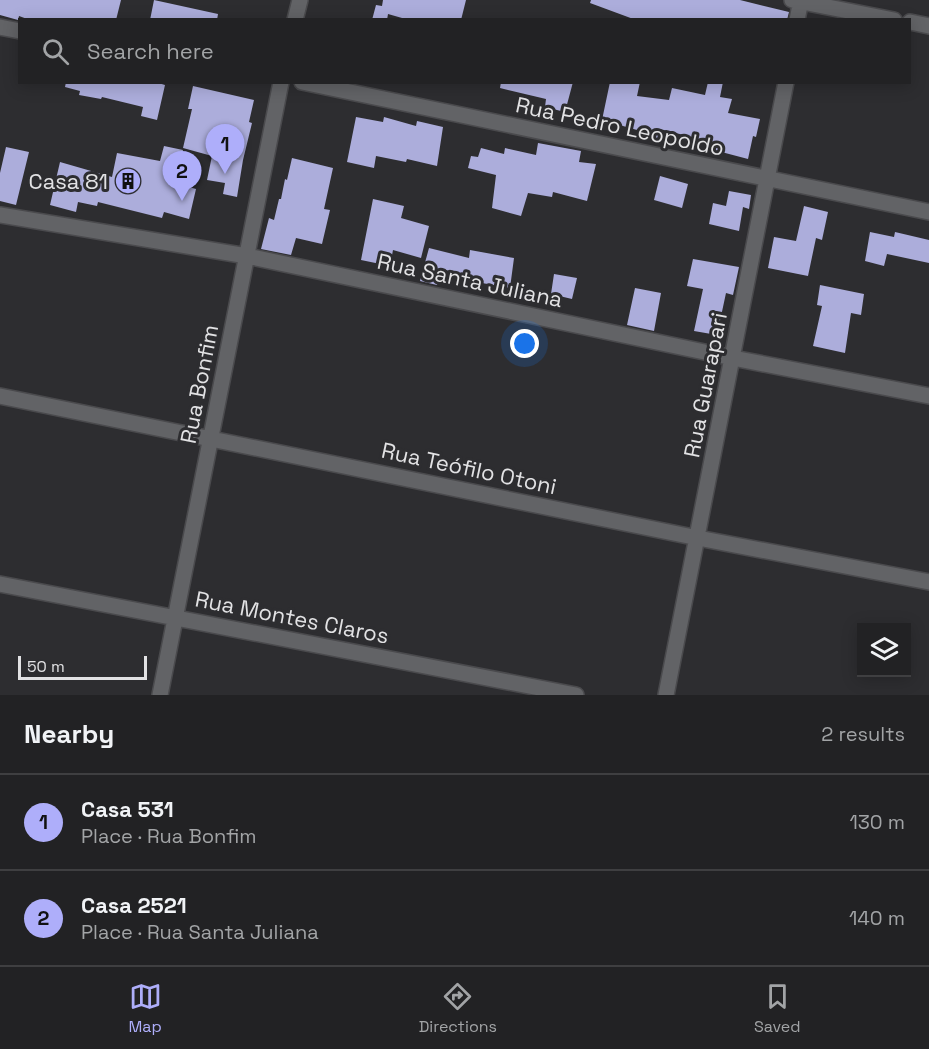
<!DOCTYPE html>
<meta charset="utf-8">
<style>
:root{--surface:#222224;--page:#2e2f31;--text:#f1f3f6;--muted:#a2a4a6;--line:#3f3f41;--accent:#aeaefa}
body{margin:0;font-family:"Space Grotesk",sans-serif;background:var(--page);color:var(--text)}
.controls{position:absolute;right:18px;bottom:18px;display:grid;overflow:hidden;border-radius:0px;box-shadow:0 3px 15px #0003}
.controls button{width:54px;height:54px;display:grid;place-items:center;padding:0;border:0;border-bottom:2px solid var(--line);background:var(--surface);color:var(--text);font:30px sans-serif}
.scale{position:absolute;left:18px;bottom:15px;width:129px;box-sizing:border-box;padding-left:6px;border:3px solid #e2e2e4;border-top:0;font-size:16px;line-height:21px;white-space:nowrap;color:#e2e2e4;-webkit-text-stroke:4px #2d2d30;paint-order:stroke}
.you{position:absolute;left:525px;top:344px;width:21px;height:21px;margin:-15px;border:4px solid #fff;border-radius:50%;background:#1a73e8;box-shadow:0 0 0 9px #1a73e833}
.badge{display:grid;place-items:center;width:39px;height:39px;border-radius:50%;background:var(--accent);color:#111;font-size:20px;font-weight:700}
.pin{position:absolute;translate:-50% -50px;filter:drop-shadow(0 2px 3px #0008)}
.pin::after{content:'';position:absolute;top:32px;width:21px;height:18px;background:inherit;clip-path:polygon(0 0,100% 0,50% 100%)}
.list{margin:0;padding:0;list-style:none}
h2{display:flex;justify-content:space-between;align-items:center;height:78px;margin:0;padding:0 24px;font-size:26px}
h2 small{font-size:20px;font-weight:400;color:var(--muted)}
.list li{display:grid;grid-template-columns:39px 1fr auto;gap:18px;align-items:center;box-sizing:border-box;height:96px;padding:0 24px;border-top:2px solid var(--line)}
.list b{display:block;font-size:22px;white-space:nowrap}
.list p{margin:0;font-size:20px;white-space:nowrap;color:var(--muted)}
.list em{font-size:20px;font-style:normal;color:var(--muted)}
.icon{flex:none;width:33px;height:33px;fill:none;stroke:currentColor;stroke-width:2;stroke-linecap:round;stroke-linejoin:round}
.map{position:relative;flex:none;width:929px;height:695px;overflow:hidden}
.search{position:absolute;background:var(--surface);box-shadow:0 3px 15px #0003;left:18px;right:18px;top:18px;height:66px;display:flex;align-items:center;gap:15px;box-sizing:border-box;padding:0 21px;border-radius:0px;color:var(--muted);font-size:22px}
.sheet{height:270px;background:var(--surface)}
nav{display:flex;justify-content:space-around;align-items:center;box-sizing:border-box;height:84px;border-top:2px solid var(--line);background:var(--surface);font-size:16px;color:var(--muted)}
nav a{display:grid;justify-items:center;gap:3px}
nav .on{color:var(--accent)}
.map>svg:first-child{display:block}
.building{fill:#acaddb}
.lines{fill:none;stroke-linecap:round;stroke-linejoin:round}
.minor-casing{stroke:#4a4a4d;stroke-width:18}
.minor{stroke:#626366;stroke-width:15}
.labels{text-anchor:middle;stroke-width:6;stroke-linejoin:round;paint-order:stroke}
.street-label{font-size:22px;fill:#e2e2e4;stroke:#2d2d30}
.poi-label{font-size:22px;fill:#e2e2e4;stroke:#2d2d30;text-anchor:end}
</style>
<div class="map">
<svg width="929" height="695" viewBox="0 0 929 695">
<rect width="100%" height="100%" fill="#2d2d30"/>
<path class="building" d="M0 0H121L116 20H30L19 16 18 20 0 15Z
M154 0 218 14 217 20H150Z
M383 0H466L461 20H409L388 14 387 20H372L376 5 382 6Z
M591 0H740L789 12 787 20H636L590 3Z
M66 82H155L165 85 157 120 141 116 143 107 102 97 101 99 79 95 80 91 65 87Z
M501 82H573L565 112 545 107 546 99 500 88Z
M610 82H640L637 96 669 100 672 88 705 95 708 82H723L720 97 732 99 728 113 760 119 756 137 753 136 748 159 710 149 711 142 660 129 657 139 637 134V130L602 120Z
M193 86 254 100 249 122 252 123 243 160 237 197 223 194 225 183 207 180 212 156 183 148 192 109H188Z
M356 117 383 122 384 117 416 126 417 121 443 127 437 166 407 159 406 162 376 156 374 168 347 162Z
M538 143 581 151 579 162 596 164 587 201 553 192 552 197 528 193 521 216 492 208 496 175 468 168 471 156 478 157 481 148 504 154 505 148 536 155Z
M164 146 183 150 175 183 196 189 189 219 164 212 162 218 98 202 97 206 78 202 76 212 50 205 60 162 112 177 117 153 160 161Z
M6 147 29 152 16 205 0 201V173Z
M292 158 333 168 324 209 330 210 322 244 296 238 291 255 261 249 269 218 274 220 279 199H281L285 179 287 180Z
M660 176 688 184 682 208 654 200Z
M729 191 751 195 749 209 743 207 739 231 709 224 713 203 726 206Z
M373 199 404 206 401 218 429 226 421 258 393 250 390 266 361 260Z
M804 206 828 212 822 240 816 238 808 276 768 268 774 237 796 241Z
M870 232 894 237 895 232 929 240V263L887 254 884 266 865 261Z
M429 248 469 258 470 250 514 258 510 288 465 280 466 275 442 269 437 285 420 281Z
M693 259 739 267 733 295 726 293 717 335 694 331 703 289 687 286Z
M554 274 577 278 572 299 551 294Z
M820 285 864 294 861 315 851 313 845 353 813 346 822 306 817 305Z
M635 288 661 293 654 331 627 325Z"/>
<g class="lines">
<g class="minor-casing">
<path id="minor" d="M792 0 894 20
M295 20 300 0
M797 20 801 0
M910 22 929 26
M0 27 20 31
M302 82 929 212
M0 215 247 256 733 358 929 396
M0 396 698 538 929 582
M0 584 576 695
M160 695 281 82
M666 695 786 82"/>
</g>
<use href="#minor" class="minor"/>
</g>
<defs>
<g id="building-disc" transform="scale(1.35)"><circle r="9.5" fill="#aeaefa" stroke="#2d2d30"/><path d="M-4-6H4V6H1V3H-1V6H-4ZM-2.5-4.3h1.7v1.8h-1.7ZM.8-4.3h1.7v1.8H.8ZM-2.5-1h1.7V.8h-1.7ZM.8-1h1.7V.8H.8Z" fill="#111"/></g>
</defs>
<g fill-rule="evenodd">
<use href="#building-disc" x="128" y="181"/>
</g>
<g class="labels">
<g class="street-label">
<text transform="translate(620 126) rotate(12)" y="8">Rua Pedro Leopoldo</text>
<text transform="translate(470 280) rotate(12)" y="8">Rua Santa Juliana</text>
<text transform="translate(199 384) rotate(-79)" y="8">Rua Bonfim</text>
<text transform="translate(705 385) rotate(-79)" y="8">Rua Guarapari</text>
<text transform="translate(469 468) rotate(12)" y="8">Rua Teófilo Otoni</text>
<text transform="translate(292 617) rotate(11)" y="8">Rua Montes Claros</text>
</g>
<g class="poi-label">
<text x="108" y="189">Casa 81</text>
</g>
</g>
</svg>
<div class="controls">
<button><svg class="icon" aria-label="layers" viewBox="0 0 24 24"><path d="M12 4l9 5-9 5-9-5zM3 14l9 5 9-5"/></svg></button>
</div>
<div class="scale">50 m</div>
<div class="you"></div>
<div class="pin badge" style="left:225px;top:174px">1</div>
<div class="pin badge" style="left:182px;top:201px">2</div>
<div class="search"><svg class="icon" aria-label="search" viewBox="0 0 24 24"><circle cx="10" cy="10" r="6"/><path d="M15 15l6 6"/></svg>Search here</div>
</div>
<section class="sheet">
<h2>Nearby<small>2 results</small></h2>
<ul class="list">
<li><span class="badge">1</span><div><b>Casa 531</b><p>Place · Rua Bonfim</p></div><em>130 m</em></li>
<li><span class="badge">2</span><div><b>Casa 2521</b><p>Place · Rua Santa Juliana</p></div><em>140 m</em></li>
</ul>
</section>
<nav>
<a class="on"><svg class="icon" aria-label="map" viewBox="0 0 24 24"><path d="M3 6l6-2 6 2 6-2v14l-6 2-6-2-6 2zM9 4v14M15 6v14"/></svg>Map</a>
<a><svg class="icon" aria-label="directions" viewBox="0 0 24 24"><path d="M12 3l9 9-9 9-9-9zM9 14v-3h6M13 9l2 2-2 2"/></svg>Directions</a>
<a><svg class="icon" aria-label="saved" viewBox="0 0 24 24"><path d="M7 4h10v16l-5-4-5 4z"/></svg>Saved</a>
</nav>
